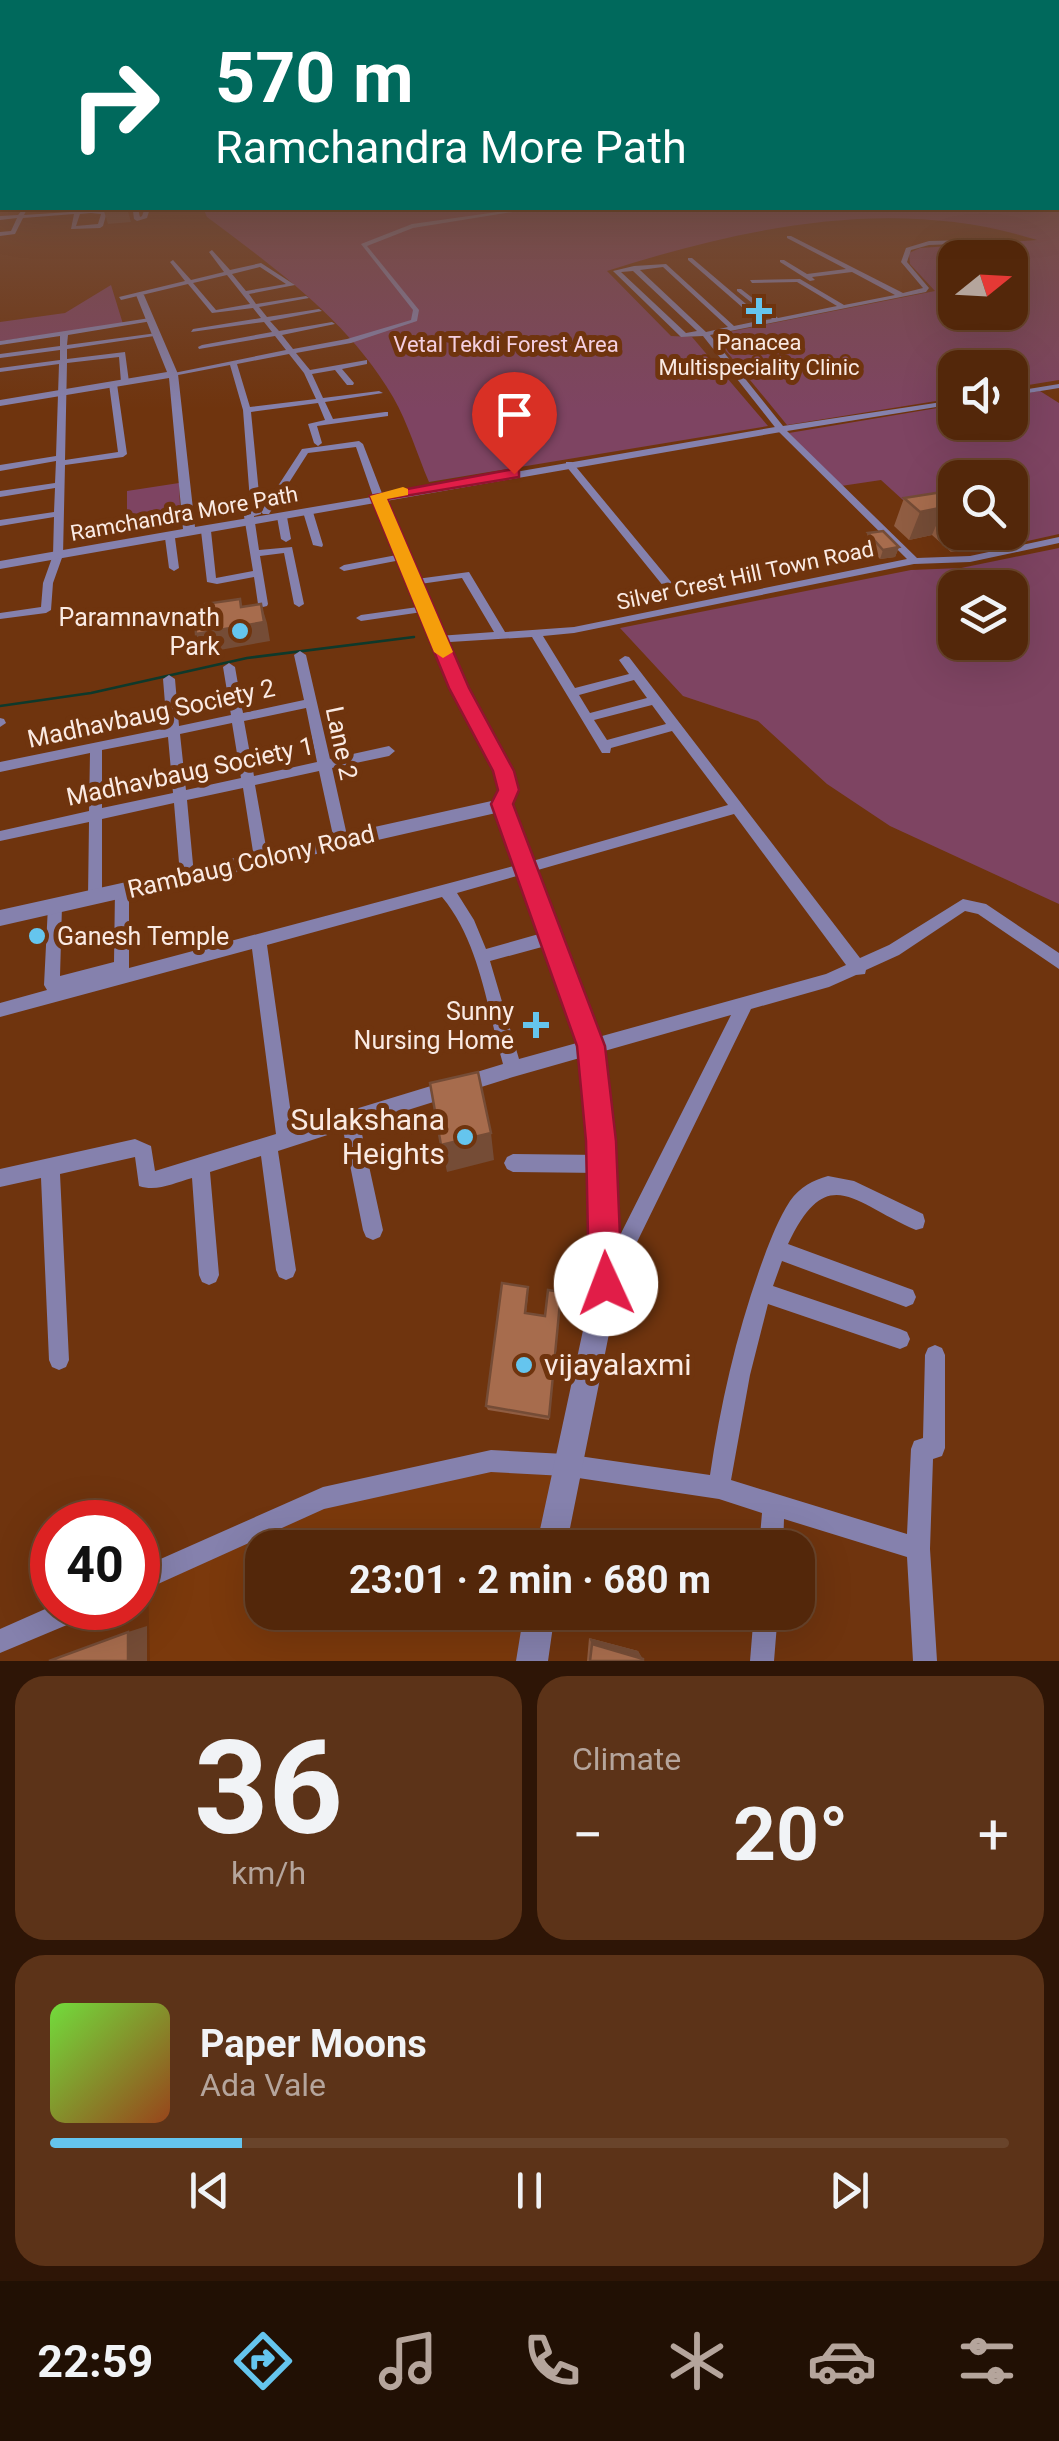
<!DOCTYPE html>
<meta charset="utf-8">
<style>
:root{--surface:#53270a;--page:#5c3318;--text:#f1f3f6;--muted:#b5a59c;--line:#69442b;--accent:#65c5ee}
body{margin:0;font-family:Roboto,sans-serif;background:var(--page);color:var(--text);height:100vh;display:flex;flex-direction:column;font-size:38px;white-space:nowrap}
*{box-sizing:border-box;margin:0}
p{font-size:32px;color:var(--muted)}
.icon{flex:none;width:55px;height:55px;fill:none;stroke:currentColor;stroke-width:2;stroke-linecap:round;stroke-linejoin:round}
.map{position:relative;height:1661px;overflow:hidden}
.panel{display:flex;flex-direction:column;gap:15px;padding:15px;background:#2e1506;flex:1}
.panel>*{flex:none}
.guide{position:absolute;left:0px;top:0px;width:1060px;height:210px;box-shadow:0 10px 40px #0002,0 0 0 2px var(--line);background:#00695c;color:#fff;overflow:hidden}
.needle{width:65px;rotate:72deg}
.fabs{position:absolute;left:938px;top:240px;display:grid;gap:20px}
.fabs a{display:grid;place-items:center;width:90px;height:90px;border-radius:20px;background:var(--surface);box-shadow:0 10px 40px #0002,0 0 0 2px var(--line);font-size:50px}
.speed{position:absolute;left:30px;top:1500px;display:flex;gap:20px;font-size:50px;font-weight:700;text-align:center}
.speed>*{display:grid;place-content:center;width:130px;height:130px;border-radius:50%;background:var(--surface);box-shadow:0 10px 40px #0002,0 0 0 2px var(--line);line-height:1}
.speed .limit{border:15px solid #d22;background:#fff;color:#111}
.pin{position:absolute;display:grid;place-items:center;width:85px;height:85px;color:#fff;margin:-102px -42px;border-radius:50% 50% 50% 0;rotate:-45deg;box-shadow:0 0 10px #0007}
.pin .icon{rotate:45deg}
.me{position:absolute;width:110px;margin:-55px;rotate:358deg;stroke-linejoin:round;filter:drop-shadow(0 0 8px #0008)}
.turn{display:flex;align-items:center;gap:35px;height:210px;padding:0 50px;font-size:45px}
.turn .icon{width:130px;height:130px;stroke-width:2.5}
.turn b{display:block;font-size:70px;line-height:85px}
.big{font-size:75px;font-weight:700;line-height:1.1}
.panel .card{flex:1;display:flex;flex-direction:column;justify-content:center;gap:15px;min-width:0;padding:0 35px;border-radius:30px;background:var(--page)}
.panel .dial{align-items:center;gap:0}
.dial b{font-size:130px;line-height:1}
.song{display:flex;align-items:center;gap:30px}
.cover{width:120px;height:120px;border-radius:15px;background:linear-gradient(135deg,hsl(100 70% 55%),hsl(20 70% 35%))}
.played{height:10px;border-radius:5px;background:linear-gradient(90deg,var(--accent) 20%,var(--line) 20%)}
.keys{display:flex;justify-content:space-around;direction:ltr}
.heat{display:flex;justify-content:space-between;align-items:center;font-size:55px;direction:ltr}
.panel .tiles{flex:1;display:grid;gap:15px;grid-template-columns:1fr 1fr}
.card:last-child{grid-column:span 2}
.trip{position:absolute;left:245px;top:1530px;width:570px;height:100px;border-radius:30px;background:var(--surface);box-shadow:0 10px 40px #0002,0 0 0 2px var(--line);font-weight:700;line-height:100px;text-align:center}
.dock{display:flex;height:160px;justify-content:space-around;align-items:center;background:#211004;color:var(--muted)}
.dock .icon{width:70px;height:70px}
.dock .active{color:var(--accent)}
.dock b{font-size:45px;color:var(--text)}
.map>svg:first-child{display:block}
.built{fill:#7b390c}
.green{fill:#7e4462;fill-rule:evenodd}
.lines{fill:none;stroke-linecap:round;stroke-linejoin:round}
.stream{stroke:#0e392b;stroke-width:2.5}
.minor{fill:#8581ad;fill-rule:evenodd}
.tertiary{fill:#8581ad;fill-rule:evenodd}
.wall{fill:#905d42}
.shaded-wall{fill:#754c36}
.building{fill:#a76c4d;stroke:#754c36;stroke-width:2.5}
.route{fill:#e11d48;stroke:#92132f;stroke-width:2.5}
.slow{fill:#f59e0b}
.poi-dot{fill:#65c5ee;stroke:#6f340e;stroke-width:4}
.labels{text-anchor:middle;stroke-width:10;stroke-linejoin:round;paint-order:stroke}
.far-poi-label{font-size:22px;fill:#faeae3;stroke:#6f340e}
.far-park-label{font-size:22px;fill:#f4cfe0;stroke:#6f340e}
.far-street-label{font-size:22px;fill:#faeae3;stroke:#6f340e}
.poi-label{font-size:25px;fill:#faeae3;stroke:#6f340e;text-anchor:end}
.street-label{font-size:25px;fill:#faeae3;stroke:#6f340e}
.near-poi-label{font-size:30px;fill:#faeae3;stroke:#6f340e;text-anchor:end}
</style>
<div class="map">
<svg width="1059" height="1661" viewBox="0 0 1059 1661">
<rect width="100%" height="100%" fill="#6f340e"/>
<path class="built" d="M490 1470 559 1471 545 1547 262 1548V1612L534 1613 526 1661H150L148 1584 321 1509Z"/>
<path class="green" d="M1059 176V380L1010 388V368H955V398L787 425 713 335 935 291 910 264 909 253 920 248 1037 240C895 195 745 227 607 271L671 336 692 337 768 426 429 482C417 454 408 423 393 397 349 321 275 268 207 217L203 208H1058ZM955 258H1010V312H955Z
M111 285 123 324 0 341V322L65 313Z
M1040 391 1059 403V534L1023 542 1010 531V478H955V492L903 500 881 480 841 486 789 433 955 405V422H1010V396Z
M179 483 180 507 127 515V491Z
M1059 548V904L890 826 827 784 758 721 683 696 620 628 911 570 961 568ZM955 588H1010V642H955Z"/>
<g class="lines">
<path class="stream" d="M0 706 91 693 247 658 414 637"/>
<path class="minor" d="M0 183 2 184V186L0 187Z
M0 206 11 208 0 210Z
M24 208 27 209 24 215 131 208 138 209 140 217 142 216 145 208H150L147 218 137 221 134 219 133 211 107 212 103 226 100 228 71 229 74 214 23 218 15 234 0 236V232L11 231 17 218 0 220V216L18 215ZM91 213 101 214 98 224 76 226 80 214Z
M526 208H537L413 228 367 246 419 310 417 321 351 343 296 353 310 370 367 360V364L342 369 354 383 353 385H347L335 370 312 374 323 398 379 391 383 393 325 402 333 419 385 412H388V416L317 426 322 443 318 446 314 443 308 424 325 420 318 403 251 412 261 514 254 516 259 550 292 547 304 604 299 607 294 604 284 553 260 556 268 604 267 606 263 607 258 604 254 577 217 584 207 582 201 531 206 528 211 531 216 578 253 571 244 516 251 514 243 410 230 365 173 376 169 374 286 350 275 336 199 349 198 347 202 345 272 332 264 322 191 332 193 329 261 318 253 308 212 313 188 284 121 300 119 297 185 281 170 262 173 260 191 280 224 272 209 252 212 250 230 270 261 263 295 285 249 294 256 304 306 296 309 298 259 307 267 317 319 309 322 311 270 321 279 331 332 322 335 324 282 335 293 349 347 339 411 320 413 310 361 244 412 224ZM260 267 286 284 246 291 232 274ZM227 275 250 304 216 310 193 283ZM289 354 304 373 316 399 250 407 237 364Z
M787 236H791L903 293 923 288 901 262 906 248 929 241 1010 239 1008 242 929 245 911 250 907 262 929 288 926 292 710 335 783 426 955 400V404L787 431 917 558 970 556 1059 537V543L970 562 914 564 574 633 543 636 575 688 629 674 619 660 625 656 629 657 860 958 889 945 963 899 986 904 1059 953V969L978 914 965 911 899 955 866 970 865 974 856 975 829 987 751 1009 618 1281 611 1284 604 1281 601 1274 604 1267 731 1015 513 1077 360 1125 383 1230 380 1237 373 1240 366 1237 363 1230 343 1130 278 1151 296 1270 293 1277 286 1280 279 1277 276 1270 261 1156 210 1172 219 1275 216 1282 209 1285 202 1282 199 1275 192 1178C174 1183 157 1192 139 1186L135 1157 60 1174 69 1360 66 1367 59 1370 52 1367 49 1360 41 1178 0 1187V1169L135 1139 151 1146 155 1171 276 1134 252 949 0 1017V1003L47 990 44 985 48 906 50 902 55 900 60 902 62 906 60 976 114 962 115 890 117 886 122 884 127 886 129 890V968L529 862 728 805 672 731 611 748 610 753H602L532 637 434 643 432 640 438 636 494 632 462 578 413 585 408 582 409 580 469 572 505 632 574 627 907 559 778 431 703 336 681 337 613 271 634 266 666 264 734 326 758 321 688 260V258H692L765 320 772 319 737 291V289H741L778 318 837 306 797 282 752 283 750 280 800 279 844 305 895 295 852 272 812 277 815 280 810 281 780 262V260H784L807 274 846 269 787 238ZM663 267 728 327 706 332 640 270ZM633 271 697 331 686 333 621 272ZM634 680 647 698 590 713 579 695ZM652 705 666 724 607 740 594 720ZM734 814 846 965 826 974 519 1059 490 961 553 944 558 942 561 937 558 932 553 930 486 949 474 920 457 893ZM442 897C480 942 487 1009 503 1064L293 1128 267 945Z
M150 318 152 321 68 335 67 345 157 333 161 335 67 349V359L125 352 129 382 125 384 121 382 119 357 67 363 65 460 118 452 109 384 113 382 117 384 127 454 123 457 65 465 63 555 53 583 51 610 46 613 0 619V613L41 607 43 583 53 555 54 517 0 526V520L54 512 55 488 0 497V491L55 483 56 461 0 471V465L56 456 59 364 0 372V368L60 360V350L0 358V354L60 346V336L0 345V341Z
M1059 384V388L1010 396V392Z
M359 441 363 444 383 496 381 498 373 496 356 447 308 453 269 514H263L261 512 302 449Z
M566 462H572L672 583V587H664L566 466Z
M308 509 313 512 323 545 322 547 313 545 303 512Z
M282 514 287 517 291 539 286 542 281 539 277 517Z
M170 535 175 538 179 568 174 571 169 568 165 538Z
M402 554 406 555V559L344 571 339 568 344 565Z
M425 606 430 609 429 611 361 621 356 618 361 615Z
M300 651 306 655 330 759 389 746 395 751 389 756 332 768 348 840 346 844H336L334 840 319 771 255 785 268 858 266 862H256L254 858 243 788 187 800 194 875 192 879H182L180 875 174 803 102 819V897L100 901 95 903 90 901 88 897 89 822 0 841V831L89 811 90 753 0 772V762L167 728 163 679 169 675 175 679 179 726 231 715 223 667 229 663 235 667 243 713 304 700 294 655ZM306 708 317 762 254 776 244 721ZM232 723 241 778 186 790 180 734ZM168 737 173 793 102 808V750Z
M0 718 4 719 6 723 0 727Z
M513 1154 602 1155 608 1158 611 1164 608 1170 602 1173 513 1172 507 1169 504 1163 507 1157Z
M828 1176 854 1181 923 1214 925 1221 923 1228 916 1230C854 1204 828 1160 788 1244L913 1290 916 1297 913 1304 906 1307 782 1261 773 1286 900 1329 907 1332 910 1339 907 1346 900 1349 768 1304 750 1375 731 1480 907 1534 911 1449 914 1441 923 1438 925 1355 928 1348 935 1345 942 1348 945 1355V1448L942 1456 933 1459 930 1549 937 1661H913L907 1557 784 1519 783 1548H759L762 1513 719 1499 565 1476 491 1472 324 1509 138 1593V1569L323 1487 491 1450 565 1454 710 1475C721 1401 738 1327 764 1257 771 1238 779 1218 790 1201 800 1187 813 1180 828 1176Z
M52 1606 89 1608 86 1617 0 1653V1629Z
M754 1612H778L774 1661H750Z"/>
<path class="tertiary" d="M140 292 144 295 178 374 195 527 372 497 378 492 383 495 781 426 786 429 781 432 386 501 467 688 512 771 516 790 511 805 602 1046 612 1141 619 1284 566 1548H536L593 1284 590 1141 580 1046 496 813 0 926V910L496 800C507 773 479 739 466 716 430 648 404 574 375 503L0 569V561L183 529 169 378 0 406V400L167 372 136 295Z
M524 1612H555L548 1661H516Z"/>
</g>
<path class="wall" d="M955 490V532H1009L1007 538 985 542 982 546 951 552 932 535 909 540 894 526 904 498Z
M868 533 899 547 895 557 880 559 865 542Z
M561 1292 549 1420 488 1410 486 1406 528 1295 526 1313 545 1316Z
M589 1638 638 1651 643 1661H587Z"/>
<path class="shaded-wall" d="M103 208H127L131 222 108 224Z
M944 507 932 535 909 540 920 512Z
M1020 510 1010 531V512Z
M959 532H1009L1007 538 985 542 982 546 951 552Z
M899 547 895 557 880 559 883 550Z
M240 599 246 618 261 604 267 623 270 641 203 653 196 634 241 607Z
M491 1133 494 1160 447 1172 441 1145Z
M147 1626V1661H128V1632Z
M589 1638 638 1651 643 1659 592 1644Z"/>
<path class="building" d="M955 490V517L944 507 920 512 904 498Z
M1010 502 1020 510 1010 512Z
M883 531 899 547 883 550 868 533Z
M240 599 241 607 261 604 264 622 196 634 195 619 206 617 205 604Z
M478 1072 491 1133 441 1145 430 1083Z
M502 1283 528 1287 525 1313 545 1316 548 1290 561 1292 549 1417 486 1406Z
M128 1632V1661H49Z
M592 1644 643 1659V1661H590Z"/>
<linearGradient id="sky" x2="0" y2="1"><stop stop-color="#3d1d08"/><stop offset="0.43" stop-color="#745041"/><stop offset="1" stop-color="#745041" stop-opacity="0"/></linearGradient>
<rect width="1059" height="409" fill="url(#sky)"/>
<path class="route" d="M514 469 519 470V477L387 499 469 688 514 771 519 790 513 804 605 1046 616 1141 622 1284 617 1295 606 1300 594 1295 589 1284 586 1141 577 1046 491 804 498 790 493 771 449 688 370 496Z"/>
<path class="slow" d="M403 487 408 489V495L387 499 453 652 443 658 434 652 370 496Z"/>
<g class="poi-dot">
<path d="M754 296h10v10h10v10h-10v10h-10v-10h-10v-10h10z"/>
<circle cx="240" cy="631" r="10"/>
<circle cx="37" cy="936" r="10"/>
<path d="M531 1010h10v10h10v10h-10v10h-10v-10h-10v-10h10z"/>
<circle cx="465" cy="1137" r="10"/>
<circle cx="524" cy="1365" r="10"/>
</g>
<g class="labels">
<g class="far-poi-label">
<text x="759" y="350">Panacea<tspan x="759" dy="25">Multispeciality Clinic</tspan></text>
</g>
<g class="far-park-label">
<text x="506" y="352">Vetal Tekdi Forest Area</text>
</g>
<g class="far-street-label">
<text transform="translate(184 513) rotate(-10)" y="8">Ramchandra More Path</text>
<text transform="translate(745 575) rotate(-12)" y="8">Silver Crest Hill Town Road</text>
</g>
<g class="poi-label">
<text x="220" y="626">Paramnavnath<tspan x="220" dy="29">Park</tspan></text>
<text x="57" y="945" text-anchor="start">Ganesh Temple</text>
<text x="514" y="1020">Sunny<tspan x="514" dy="29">Nursing Home</tspan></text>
</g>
<g class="street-label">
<text transform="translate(151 713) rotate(-12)" y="9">Madhavbaug Society 2</text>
<text transform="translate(342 743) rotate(78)" y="9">Lane 2</text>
<text transform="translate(190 771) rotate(-12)" y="9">Madhavbaug Society 1</text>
<text transform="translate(251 861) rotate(-13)" y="9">Rambaug Colony Road</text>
</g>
<g class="near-poi-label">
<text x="445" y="1130">Sulakshana<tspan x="445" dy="34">Heights</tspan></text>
<text x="544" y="1375" text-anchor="start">vijayalaxmi</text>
</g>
</g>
</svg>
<div class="fabs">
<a><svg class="needle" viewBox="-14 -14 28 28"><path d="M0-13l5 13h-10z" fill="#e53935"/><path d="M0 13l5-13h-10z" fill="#b5a59c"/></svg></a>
<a><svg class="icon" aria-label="sound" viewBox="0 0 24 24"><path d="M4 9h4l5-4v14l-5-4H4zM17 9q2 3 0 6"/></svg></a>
<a><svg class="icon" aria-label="search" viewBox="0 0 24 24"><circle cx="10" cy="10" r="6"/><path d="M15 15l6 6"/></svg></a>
<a><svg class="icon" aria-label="layers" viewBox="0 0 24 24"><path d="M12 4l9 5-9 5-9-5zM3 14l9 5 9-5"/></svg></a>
</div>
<div class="speed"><div class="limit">40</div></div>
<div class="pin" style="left:514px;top:474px;background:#d93025"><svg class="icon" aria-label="arrive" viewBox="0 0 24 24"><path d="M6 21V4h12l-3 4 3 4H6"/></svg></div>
<svg class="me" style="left:606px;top:1284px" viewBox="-20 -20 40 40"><circle r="19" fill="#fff"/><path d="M0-13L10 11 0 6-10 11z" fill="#e11d48"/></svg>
<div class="trip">23:01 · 2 min · 680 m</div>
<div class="guide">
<div class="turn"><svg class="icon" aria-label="right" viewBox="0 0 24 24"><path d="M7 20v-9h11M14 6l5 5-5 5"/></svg><div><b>570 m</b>Ramchandra More Path</div></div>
</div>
</div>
<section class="panel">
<div class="tiles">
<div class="card dial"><b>36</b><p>km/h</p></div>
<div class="card"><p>Climate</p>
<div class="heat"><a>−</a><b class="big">20°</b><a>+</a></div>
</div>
<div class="card">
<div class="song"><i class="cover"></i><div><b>Paper Moons</b><p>Ada Vale</p></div></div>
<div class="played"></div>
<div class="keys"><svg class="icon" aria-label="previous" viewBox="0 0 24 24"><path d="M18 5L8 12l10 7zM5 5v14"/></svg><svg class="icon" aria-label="pause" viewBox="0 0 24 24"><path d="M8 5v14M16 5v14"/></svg><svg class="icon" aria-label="next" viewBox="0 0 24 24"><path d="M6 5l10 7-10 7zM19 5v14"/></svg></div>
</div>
</div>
</section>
<nav class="dock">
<b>22:59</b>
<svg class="icon active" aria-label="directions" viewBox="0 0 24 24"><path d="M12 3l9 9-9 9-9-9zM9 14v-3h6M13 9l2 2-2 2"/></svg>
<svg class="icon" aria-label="music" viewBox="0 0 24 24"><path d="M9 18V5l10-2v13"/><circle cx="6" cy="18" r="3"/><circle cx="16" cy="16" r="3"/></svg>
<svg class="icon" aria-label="phone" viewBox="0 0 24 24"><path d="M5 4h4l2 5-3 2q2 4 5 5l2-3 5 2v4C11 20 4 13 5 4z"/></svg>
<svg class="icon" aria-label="climate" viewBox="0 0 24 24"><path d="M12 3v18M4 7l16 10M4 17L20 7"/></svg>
<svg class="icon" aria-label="car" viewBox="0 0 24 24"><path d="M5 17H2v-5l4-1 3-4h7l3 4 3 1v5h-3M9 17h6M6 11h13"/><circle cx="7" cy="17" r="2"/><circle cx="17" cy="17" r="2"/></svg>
<svg class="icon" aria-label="filters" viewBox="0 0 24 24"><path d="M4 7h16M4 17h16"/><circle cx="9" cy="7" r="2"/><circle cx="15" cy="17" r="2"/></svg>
</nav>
